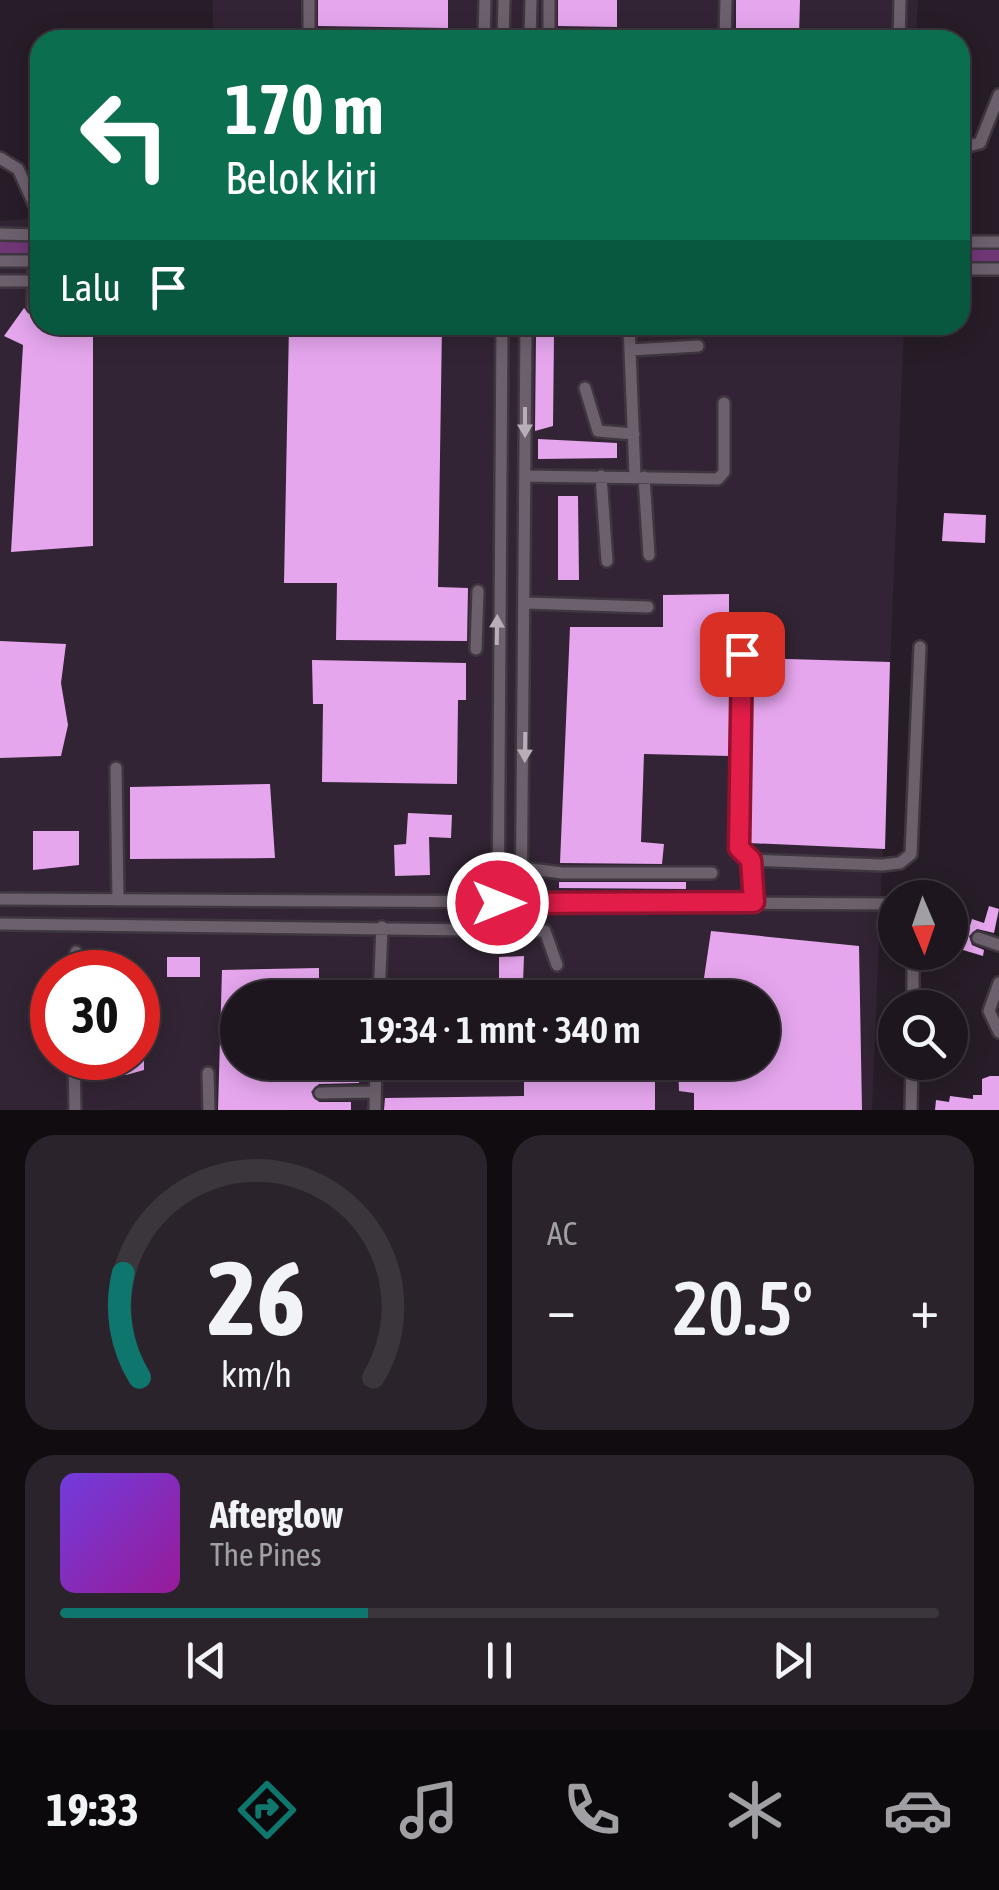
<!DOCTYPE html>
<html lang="id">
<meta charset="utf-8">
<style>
:root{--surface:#1d161e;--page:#2a232b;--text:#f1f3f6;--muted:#a09fa4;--line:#3b353c;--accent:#0f766e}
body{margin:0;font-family:"Asap Condensed",sans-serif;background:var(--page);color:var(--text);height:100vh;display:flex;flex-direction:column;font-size:38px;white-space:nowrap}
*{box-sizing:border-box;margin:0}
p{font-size:32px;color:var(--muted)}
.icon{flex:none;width:55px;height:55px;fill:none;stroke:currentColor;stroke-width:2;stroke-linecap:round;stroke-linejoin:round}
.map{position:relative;height:1110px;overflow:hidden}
.sheet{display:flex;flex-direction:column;gap:25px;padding:25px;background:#100c10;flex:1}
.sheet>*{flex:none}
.top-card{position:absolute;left:30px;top:30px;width:940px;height:305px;border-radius:30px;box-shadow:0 5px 25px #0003,0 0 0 2px var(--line);background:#0b6e4f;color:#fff;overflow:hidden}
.needle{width:65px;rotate:178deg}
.buttons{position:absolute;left:878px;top:880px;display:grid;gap:20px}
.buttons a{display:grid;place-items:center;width:90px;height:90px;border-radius:50%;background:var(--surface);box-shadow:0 5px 25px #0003,0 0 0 2px var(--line);font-size:50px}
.speed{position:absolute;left:30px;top:950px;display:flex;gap:20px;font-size:50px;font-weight:700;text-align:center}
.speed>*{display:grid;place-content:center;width:130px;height:130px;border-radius:50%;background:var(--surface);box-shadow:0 5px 25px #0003,0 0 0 2px var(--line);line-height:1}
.speed .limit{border:15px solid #d22;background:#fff;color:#111}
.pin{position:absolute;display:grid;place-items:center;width:85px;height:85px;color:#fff;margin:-42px;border-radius:20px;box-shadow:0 5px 15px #0006}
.me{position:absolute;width:110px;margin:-55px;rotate:90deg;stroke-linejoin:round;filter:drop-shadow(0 0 8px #0008)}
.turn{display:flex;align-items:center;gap:35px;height:210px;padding:0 30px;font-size:45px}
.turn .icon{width:130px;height:130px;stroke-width:2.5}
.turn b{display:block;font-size:70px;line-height:85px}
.then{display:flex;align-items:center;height:95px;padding:0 30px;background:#0003;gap:20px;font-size:38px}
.big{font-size:75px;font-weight:600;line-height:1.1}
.sheet .tile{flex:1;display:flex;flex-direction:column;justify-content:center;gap:15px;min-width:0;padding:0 35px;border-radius:30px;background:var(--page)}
.sheet .dial{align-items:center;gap:0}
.dial svg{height:260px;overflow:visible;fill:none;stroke:var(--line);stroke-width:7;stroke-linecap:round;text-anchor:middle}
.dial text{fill:var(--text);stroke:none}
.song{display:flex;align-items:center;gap:30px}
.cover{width:120px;height:120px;border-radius:15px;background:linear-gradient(135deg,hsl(260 70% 55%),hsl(300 70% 35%))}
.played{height:10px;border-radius:5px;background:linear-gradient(90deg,var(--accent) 35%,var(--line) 35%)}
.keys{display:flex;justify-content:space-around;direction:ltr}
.heat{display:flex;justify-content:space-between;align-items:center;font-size:55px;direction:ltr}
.sheet .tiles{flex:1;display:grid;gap:25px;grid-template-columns:1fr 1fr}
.tile:last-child{grid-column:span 2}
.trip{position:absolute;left:220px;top:980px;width:560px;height:100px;border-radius:50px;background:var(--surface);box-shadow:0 5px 25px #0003,0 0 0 2px var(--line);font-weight:600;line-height:100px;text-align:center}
.tabs{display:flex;height:160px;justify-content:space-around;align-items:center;background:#0c090c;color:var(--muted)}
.tabs .icon{width:70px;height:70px}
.tabs .current{color:var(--accent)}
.tabs b{font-size:45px;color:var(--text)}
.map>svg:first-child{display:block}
.built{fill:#322434;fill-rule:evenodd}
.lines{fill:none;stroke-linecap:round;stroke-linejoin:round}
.river{stroke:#703777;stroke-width:18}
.building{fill:#e6a6ee}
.minor-casing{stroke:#3f3740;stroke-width:16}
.minor{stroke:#6c606d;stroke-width:11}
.oneway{fill:#b7aeb8}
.route-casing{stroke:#92132f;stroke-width:25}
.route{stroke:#e11d48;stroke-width:18}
</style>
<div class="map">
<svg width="999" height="1110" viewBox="0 0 999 1110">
<rect width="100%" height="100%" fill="#271d28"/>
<path class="built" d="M213 0H918L916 40H213Z
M40 218V325H904L872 1110H0V221ZM52 972H138V1058H52ZM238 998H762V1062H238Z"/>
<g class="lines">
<path class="river" d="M0 246H40
M960 255H999"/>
</g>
<path class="building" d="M318 0H448V28L318 26Z
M558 0H617V27L558 26Z
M736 0H800L799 36 736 35Z
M24 308 32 316 40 313V325H93V546L11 552 23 345 4 336Z
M289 325H442L438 587 468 588 467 641 336 640 337 583H284Z
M536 334 554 335 553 426 535 431Z
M538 439 617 443V458L538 459Z
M558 496H578L579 580H558Z
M944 513 986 515 985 543 942 541Z
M729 594V756L644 754 641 842 664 844 662 864 560 863 570 627H663V595Z
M0 641 66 644 61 683 68 725 61 756 0 758Z
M751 658 890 662 885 849 748 843Z
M312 660 466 663V700H458L457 784 322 782 323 704H313Z
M270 784 275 858 130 859V787Z
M408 813 452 815 451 838 429 837 430 875 395 876 394 845 406 844Z
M33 831H79V865L33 870Z
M559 882H686V889L559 888Z
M989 906 999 909 994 933 977 929 969 936 972 945 984 950 983 956 963 950 972 919 984 923Z
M711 931 859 946 862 1110H694V1093L679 1091 678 1062H762V998H701Z
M524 956 523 983 588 990 654 986V998H506V983H499V957Z
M167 957H200V977H167Z
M319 968V998H238V1062H361L359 1083 319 1084 311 1092 319 1102H351V1110H218L222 970Z
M147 975 145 1055H138V976Z
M84 1058H144V1070L126 1075 84 1073Z
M524 1062H655V1110H384L385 1098 524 1096Z
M990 1076H999V1110H935L936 1100 949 1102 950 1096 973 1099V1095H982V1079Z"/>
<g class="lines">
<g class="minor-casing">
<path id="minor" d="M549 0V40
M309 40V0
M484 40 485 0
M503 40 504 0
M530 40 531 0
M725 40 726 0
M899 40 900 0
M960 148 980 143 999 95
M0 158 18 169 40 217
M0 234 40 235
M960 242H999
M0 261H40
M960 269H999
M0 281H34
M33 307 34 261
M629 325 635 476
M631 350 698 346
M585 388 598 431 634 434
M525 476 718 479 724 472V403
M601 476 607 561
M644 477 649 555
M526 603 648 607
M476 649 478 591
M742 654 739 847 751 860
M116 768 118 900
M523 868 562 873H712
M0 899 895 904
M754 902 751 860 882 865 900 863 911 854 920 647
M0 924 545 931 557 965
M498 931 502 325
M521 931 526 325
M978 938 999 945
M75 972 76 952
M379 998 382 927
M913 1008V952
M999 1032 989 1011 999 983
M74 1058 75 1110
M208 1073 209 1110
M320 1093 375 1092
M375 1110 376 1062
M911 1110 912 1062"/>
</g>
<use href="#minor" class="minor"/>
</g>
<defs><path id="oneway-solid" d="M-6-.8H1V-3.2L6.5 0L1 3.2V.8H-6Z" transform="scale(2.5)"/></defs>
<g class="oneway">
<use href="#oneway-solid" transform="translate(525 422) rotate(90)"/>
<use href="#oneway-solid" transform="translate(497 630) rotate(-89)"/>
<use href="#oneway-solid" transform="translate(525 747) rotate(91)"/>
</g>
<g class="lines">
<g class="route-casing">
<path id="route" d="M498 903 754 902 751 860 739 848 742 654"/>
</g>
<use href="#route" class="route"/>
</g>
</svg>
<div class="buttons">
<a><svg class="needle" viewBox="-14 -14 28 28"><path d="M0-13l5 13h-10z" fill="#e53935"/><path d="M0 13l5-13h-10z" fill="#a09fa4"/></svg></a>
<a><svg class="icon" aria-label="search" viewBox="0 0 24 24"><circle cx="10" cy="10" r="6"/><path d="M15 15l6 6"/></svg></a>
</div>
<div class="speed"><div class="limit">30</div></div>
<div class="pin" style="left:742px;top:654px;background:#d93025"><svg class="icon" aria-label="arrive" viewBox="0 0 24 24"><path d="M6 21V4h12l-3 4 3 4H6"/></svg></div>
<svg class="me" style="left:498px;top:903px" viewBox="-20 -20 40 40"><circle r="17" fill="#e11d48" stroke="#fff" stroke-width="3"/><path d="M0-11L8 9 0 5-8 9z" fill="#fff"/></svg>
<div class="trip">19:34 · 1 mnt · 340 m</div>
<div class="top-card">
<div class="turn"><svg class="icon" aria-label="left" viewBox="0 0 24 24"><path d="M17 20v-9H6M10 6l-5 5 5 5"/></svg><div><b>170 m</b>Belok kiri</div></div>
<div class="then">Lalu<svg class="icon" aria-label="arrive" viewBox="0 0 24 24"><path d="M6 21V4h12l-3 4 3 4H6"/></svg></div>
</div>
</div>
<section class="sheet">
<div class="tiles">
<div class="tile dial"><svg viewBox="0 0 100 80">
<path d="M14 69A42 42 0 1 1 86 69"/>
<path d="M14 69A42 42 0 0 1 9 37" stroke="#0f766e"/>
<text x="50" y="56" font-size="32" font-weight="700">26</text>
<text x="50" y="72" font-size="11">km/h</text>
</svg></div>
<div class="tile"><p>AC</p>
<div class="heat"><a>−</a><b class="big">20.5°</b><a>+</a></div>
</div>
<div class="tile">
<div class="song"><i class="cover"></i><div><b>Afterglow</b><p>The Pines</p></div></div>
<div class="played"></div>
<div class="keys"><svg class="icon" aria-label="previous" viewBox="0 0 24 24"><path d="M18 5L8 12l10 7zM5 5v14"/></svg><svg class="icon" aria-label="pause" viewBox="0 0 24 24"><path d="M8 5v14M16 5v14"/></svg><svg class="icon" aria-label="next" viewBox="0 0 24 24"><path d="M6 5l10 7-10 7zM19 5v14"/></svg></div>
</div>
</div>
</section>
<nav class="tabs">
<b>19:33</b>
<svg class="icon current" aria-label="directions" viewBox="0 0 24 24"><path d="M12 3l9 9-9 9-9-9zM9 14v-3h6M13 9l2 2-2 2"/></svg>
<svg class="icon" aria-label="music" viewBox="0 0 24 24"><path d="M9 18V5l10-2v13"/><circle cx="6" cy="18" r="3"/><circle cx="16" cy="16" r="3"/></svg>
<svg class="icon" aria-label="phone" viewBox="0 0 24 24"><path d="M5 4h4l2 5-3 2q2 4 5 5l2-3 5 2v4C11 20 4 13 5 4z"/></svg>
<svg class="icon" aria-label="climate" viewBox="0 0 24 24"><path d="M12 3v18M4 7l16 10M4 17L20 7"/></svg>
<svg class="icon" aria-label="car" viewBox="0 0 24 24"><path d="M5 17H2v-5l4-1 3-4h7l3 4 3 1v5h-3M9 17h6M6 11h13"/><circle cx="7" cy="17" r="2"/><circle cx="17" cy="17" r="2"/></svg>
</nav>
